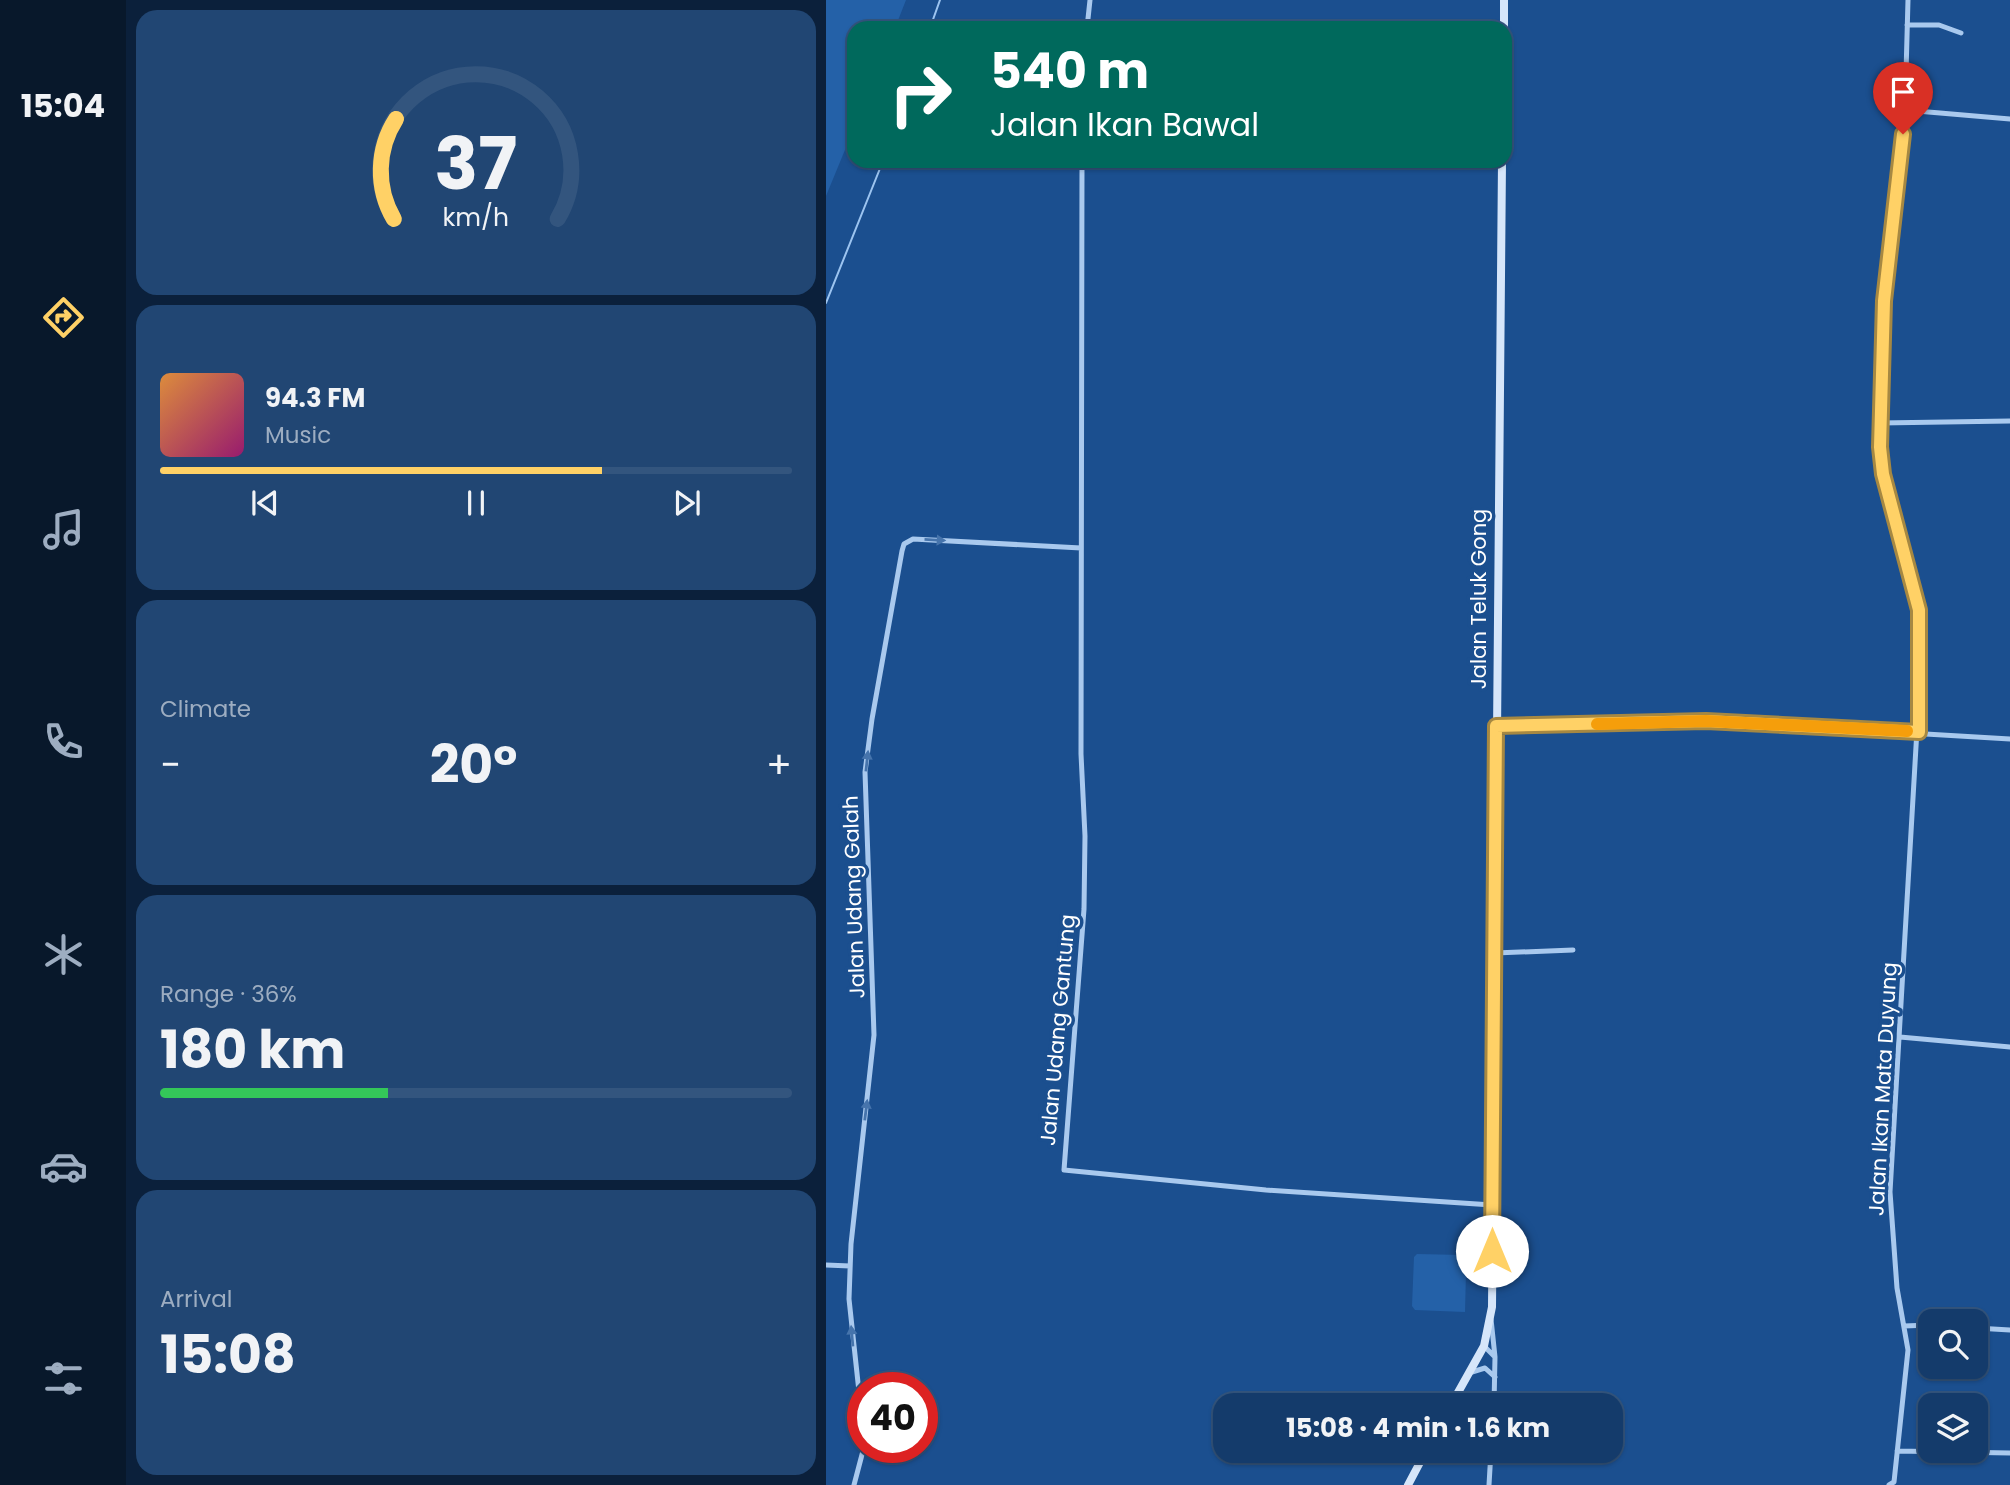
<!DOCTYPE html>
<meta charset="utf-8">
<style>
:root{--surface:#143b6b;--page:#214673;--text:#f1f3f6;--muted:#9dadc1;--line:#33557e;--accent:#ffd166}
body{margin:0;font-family:Poppins,sans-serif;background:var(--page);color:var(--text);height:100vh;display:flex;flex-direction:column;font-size:26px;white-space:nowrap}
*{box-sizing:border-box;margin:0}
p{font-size:23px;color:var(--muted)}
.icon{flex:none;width:38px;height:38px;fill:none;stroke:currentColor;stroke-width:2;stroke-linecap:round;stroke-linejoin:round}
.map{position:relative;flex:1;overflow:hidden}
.sheet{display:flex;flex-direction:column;gap:10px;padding:10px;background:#0b203b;width:700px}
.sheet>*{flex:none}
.top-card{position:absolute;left:21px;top:21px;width:665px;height:147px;border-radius:21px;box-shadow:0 2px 5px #0004,0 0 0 2px var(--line);background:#00695c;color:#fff;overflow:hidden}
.tools{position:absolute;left:1092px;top:1309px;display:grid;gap:14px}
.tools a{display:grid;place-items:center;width:70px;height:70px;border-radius:14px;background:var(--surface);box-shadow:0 2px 5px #0004,0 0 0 2px var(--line);font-size:35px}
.speed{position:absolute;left:21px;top:1372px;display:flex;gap:14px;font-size:35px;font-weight:700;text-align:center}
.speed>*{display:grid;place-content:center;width:91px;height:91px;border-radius:50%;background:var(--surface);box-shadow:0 2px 5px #0004,0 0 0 2px var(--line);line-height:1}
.speed .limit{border:10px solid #d22;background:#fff;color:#111}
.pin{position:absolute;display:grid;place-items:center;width:60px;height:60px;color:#fff;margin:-72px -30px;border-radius:50% 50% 50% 0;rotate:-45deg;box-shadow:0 0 7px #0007}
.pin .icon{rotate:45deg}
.me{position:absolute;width:77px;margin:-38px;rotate:0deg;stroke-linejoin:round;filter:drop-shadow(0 0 5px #0008)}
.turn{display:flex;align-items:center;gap:24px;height:147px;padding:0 28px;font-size:32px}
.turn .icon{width:91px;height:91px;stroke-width:2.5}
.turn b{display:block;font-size:49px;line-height:60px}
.big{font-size:52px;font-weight:700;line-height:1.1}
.sheet .card{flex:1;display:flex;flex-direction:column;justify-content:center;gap:10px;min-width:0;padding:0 24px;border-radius:21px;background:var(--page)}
.sheet .dial{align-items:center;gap:0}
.dial svg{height:182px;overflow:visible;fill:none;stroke:var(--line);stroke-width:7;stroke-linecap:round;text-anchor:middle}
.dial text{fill:var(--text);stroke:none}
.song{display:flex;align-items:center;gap:21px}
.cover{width:84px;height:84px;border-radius:10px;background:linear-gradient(135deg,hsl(30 70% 55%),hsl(320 70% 35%))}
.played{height:7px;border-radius:4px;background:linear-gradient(90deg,var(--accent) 70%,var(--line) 70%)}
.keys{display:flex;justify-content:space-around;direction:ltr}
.heat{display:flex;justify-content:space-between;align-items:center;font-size:38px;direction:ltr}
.charge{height:10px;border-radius:5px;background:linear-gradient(90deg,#34c759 36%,var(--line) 0)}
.trip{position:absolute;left:387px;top:1393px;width:410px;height:70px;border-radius:21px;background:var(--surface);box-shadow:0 2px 5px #0004,0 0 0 2px var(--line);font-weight:700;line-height:70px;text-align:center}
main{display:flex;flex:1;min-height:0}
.tab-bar{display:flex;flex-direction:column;width:126px;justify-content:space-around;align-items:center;background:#08182b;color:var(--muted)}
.tab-bar .icon{width:49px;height:49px}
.tab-bar .selected{color:var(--accent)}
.tab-bar b{font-size:32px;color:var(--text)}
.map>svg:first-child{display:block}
.green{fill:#2461a8}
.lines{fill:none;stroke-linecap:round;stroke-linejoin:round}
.stream{stroke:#9cc4f0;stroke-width:2}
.street{stroke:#a9c9ee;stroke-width:5}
.secondary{stroke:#d6e6fa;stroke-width:8}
.oneway{fill:#4674ac}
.route-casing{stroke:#a68842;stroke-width:18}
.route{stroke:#ffd166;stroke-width:12}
.slow{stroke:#f59e0b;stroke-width:12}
.labels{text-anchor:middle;stroke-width:7;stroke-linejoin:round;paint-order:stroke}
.street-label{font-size:21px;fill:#fff;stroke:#1b4f8f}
</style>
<main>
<nav class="tab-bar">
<b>15:04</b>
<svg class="icon selected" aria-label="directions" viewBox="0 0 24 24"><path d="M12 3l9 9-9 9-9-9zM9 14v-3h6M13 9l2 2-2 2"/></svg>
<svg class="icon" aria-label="music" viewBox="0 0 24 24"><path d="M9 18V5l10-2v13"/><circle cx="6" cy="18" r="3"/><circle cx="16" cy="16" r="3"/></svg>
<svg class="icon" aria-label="phone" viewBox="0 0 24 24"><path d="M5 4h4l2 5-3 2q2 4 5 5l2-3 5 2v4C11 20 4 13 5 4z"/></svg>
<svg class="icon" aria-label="climate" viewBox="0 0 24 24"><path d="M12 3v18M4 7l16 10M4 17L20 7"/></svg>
<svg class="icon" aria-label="car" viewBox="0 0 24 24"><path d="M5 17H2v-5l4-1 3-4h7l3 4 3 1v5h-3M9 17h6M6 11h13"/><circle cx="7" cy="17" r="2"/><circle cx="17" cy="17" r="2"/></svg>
<svg class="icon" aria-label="filters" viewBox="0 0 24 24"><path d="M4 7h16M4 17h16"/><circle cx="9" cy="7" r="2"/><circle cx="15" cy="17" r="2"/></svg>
</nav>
<section class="sheet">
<div class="card dial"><svg viewBox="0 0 100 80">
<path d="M14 69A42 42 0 1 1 86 69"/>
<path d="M14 69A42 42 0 0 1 15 25" stroke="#ffd166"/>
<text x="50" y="56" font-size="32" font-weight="700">37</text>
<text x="50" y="72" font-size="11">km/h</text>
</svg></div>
<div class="card">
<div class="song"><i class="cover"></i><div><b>94.3 FM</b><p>Music</p></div></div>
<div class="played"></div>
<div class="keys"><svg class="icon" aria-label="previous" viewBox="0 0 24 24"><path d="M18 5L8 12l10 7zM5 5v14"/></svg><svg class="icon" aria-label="pause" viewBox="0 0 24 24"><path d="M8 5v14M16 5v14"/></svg><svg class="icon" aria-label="next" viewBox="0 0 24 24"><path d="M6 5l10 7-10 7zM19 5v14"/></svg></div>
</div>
<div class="card"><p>Climate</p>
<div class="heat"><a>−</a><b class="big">20°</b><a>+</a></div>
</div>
<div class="card"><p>Range · 36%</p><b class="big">180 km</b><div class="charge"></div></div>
<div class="card"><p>Arrival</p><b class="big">15:08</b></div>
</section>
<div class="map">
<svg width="1184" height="1485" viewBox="0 0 1184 1485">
<rect width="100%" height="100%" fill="#1b4f8f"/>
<path class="green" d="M0 0H80L69 28H28V128L0 196Z
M591 1254 636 1255V1271L640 1272 639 1312 589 1310 586 1306 588 1257Z"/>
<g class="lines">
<path class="stream" d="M104 28 114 0
M0 303 57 161"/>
<path class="street" d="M1081 25H1113L1135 33
M261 28 264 0
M1079 110 1184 119
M256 161 255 754 259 836 258 909 238 1170 440 1190 666 1205
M1054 423 1184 421
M670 726 880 721 1184 739
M669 953 747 950
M1074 1037 1184 1047
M0 1265 24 1266
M665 1319 669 1357
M1078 1326 1104 1325
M1150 1328 1184 1330
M658 1346 669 1357 668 1405
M646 1372 659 1368 669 1377
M37 1429 23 1299 25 1244 48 1035 39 772 46 719 76 551 78 544 87 539 255 548
M1071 1451 1184 1453
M28 1485 38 1447
M663 1485 665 1451
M1063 1485 1068 1482 1082 1350 1071 1288 1064 1192 1095 661 1093 609 1057 474 1054 447 1058 301 1079 110 1082 0"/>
<path class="secondary" d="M678 28V0
M625 1405 658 1346 666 1307 676 161
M582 1485 600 1451"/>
</g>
<defs><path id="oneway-solid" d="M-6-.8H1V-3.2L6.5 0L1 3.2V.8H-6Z" transform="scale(1.75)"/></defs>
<g class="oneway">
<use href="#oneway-solid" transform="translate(109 540) rotate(3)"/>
<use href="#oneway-solid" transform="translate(41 761) rotate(-84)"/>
<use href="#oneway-solid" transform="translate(40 1110) rotate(-83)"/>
<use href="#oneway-solid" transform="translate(26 1336) rotate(-95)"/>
</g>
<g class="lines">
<g class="route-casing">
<path id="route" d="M666 1251 670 726 880 721 1093 732V610L1057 474 1054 447 1058 301 1077 134"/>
</g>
<use href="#route" class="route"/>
<path class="slow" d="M771 724 880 721 1081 731"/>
</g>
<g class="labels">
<g class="street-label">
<text transform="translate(653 599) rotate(-90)" y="7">Jalan Teluk Gong</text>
<text transform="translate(28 897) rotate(-92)" y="7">Jalan Udang Galah</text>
<text transform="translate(232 1030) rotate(-85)" y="7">Jalan Udang Gantung</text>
<text transform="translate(1057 1089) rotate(-87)" y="7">Jalan Ikan Mata Duyung</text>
</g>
</g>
</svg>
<div class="tools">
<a><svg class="icon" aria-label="search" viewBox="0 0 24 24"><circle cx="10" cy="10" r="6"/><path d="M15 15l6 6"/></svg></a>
<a><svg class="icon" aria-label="layers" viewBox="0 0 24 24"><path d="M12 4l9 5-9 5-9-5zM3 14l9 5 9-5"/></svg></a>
</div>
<div class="speed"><div class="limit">40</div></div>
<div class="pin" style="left:1077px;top:134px;background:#d93025"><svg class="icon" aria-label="arrive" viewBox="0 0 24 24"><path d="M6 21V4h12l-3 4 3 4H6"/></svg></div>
<svg class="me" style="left:666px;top:1251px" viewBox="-20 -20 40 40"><circle r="19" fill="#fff"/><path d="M0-13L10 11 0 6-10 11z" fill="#ffd166"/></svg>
<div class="trip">15:08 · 4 min · 1.6 km</div>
<div class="top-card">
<div class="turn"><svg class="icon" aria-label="right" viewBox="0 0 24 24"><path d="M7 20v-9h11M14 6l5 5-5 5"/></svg><div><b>540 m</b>Jalan Ikan Bawal</div></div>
</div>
</div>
</main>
